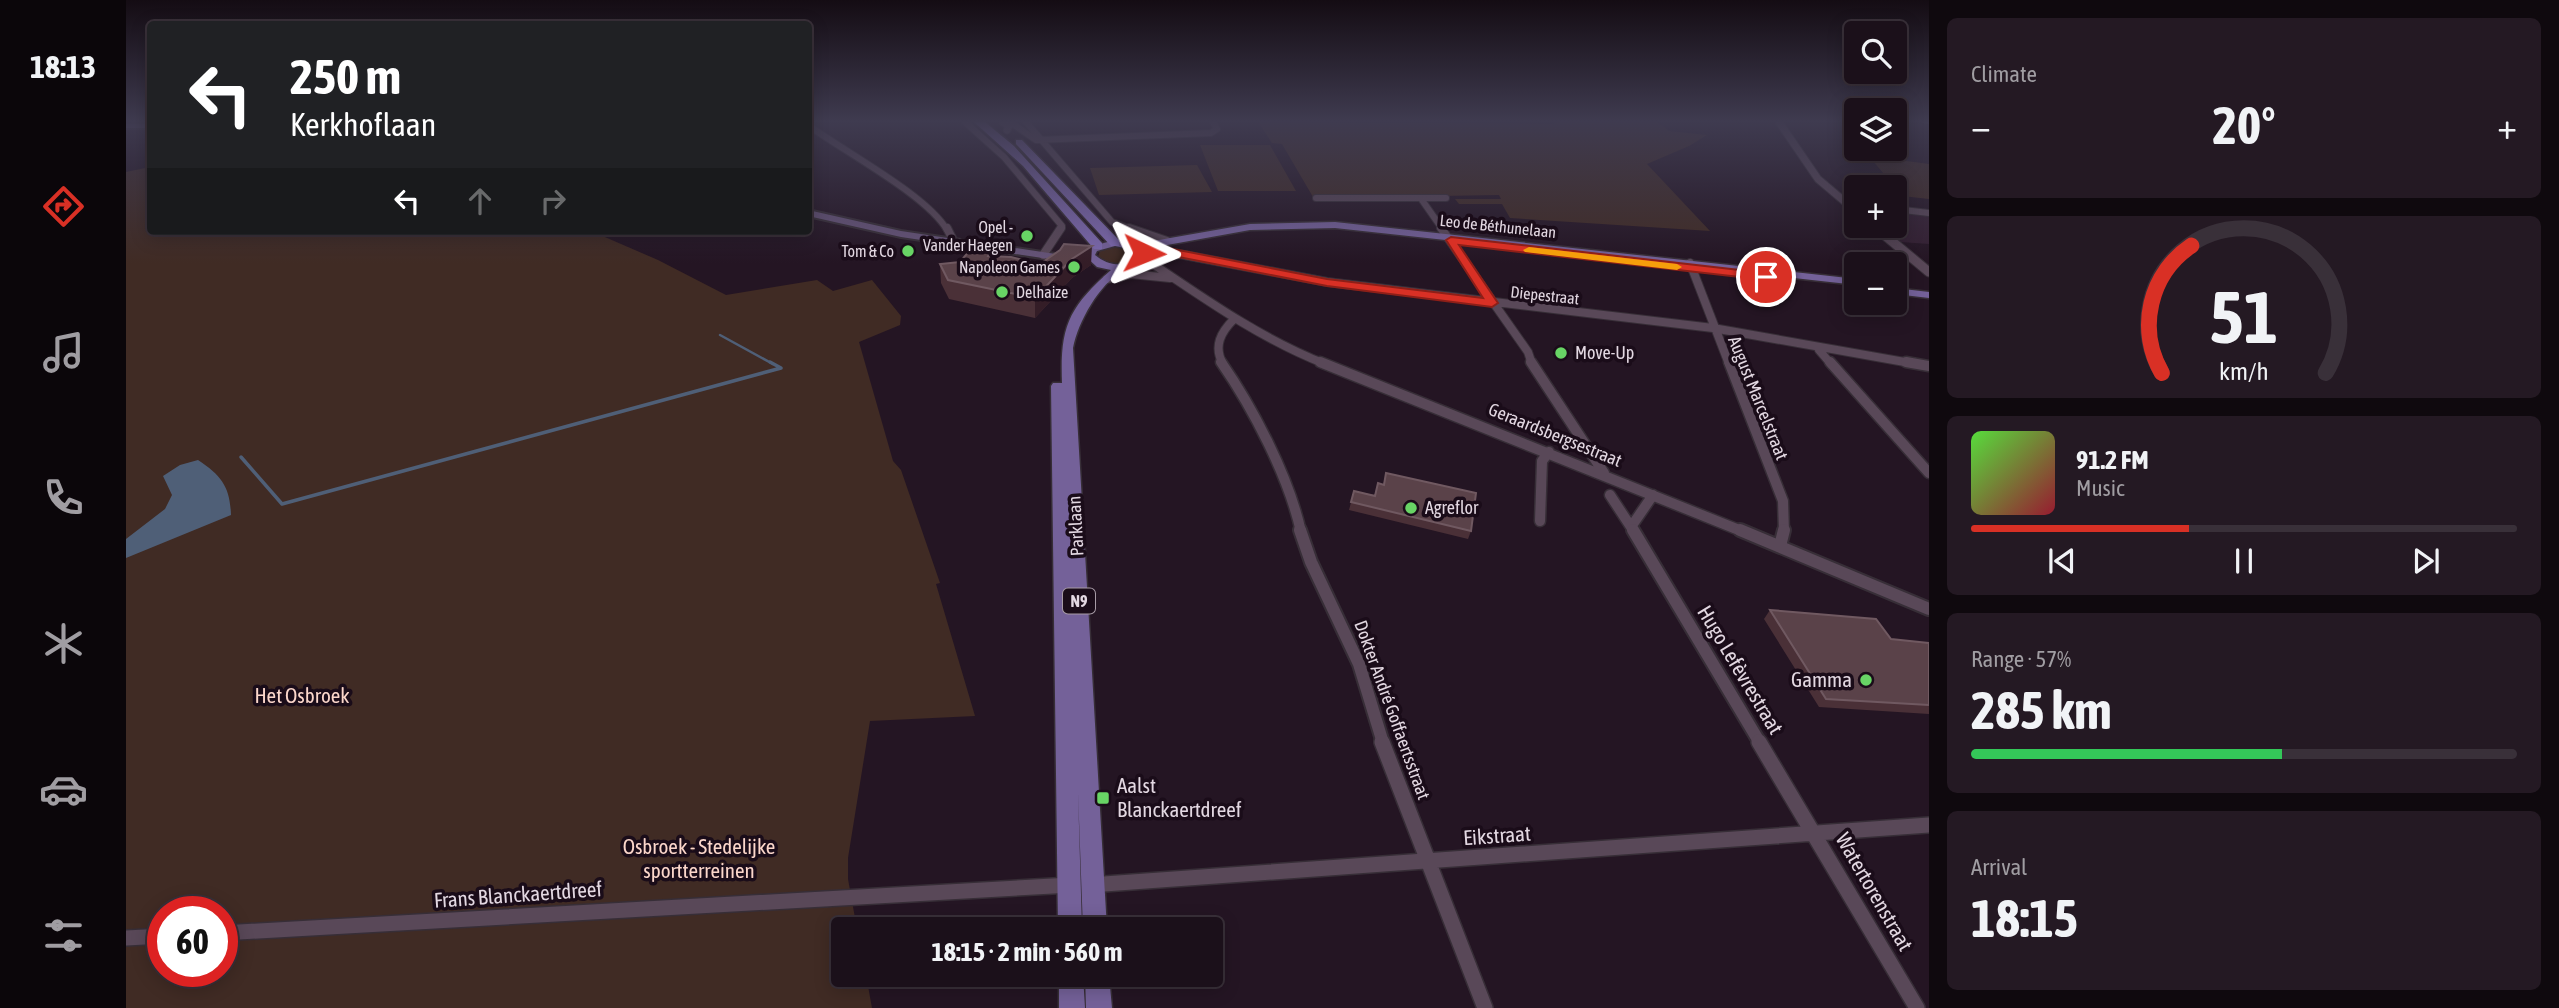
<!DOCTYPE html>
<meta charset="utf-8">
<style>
:root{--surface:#1b101a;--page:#241923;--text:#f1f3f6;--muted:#a09da2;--line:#393039;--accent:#d93025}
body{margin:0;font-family:"Asap Condensed",sans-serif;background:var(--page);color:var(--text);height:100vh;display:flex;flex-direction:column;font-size:26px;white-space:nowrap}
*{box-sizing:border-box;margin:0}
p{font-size:23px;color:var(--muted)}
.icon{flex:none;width:38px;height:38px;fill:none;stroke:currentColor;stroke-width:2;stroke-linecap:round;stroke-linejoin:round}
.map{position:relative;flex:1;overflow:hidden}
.drawer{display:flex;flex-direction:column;gap:18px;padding:18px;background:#0f090e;width:630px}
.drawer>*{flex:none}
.top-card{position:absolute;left:21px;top:21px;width:665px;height:214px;border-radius:7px;box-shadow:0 4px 18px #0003,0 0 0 2px var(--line);background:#202124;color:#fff;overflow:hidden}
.tools{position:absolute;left:1718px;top:21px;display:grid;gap:14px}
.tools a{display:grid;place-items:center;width:63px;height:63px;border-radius:7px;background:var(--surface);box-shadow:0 4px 18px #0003,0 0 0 2px var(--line);font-size:35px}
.speed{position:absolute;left:21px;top:896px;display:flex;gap:14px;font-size:35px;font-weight:700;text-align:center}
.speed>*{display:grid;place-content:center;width:91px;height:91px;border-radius:50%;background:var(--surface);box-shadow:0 4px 18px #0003,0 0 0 2px var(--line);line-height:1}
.speed .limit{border:10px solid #d22;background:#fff;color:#111}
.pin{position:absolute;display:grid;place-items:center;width:60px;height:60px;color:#fff;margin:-30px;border:4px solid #fff;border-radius:50%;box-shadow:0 2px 7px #0007}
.me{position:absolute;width:77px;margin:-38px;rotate:92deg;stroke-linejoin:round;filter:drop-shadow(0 0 5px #0008)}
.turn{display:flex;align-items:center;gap:24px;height:147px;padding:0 28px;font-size:32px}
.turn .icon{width:91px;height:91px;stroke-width:2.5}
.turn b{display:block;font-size:49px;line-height:60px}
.lanes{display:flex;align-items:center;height:66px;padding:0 28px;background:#0003;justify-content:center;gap:35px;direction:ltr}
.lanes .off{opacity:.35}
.big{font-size:52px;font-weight:700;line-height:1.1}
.drawer .card{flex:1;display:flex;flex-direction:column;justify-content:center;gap:10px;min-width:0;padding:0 24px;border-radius:10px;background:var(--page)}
.drawer .dial{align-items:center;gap:0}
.dial svg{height:182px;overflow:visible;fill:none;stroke:var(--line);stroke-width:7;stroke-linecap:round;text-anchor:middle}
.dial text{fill:var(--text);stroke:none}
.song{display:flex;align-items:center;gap:21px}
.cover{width:84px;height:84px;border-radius:10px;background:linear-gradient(135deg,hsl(110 70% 55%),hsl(350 70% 35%))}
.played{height:7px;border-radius:4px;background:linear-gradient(90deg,var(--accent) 40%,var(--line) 40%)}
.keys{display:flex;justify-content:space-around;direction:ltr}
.heat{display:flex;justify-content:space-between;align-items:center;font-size:38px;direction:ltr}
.charge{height:10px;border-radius:5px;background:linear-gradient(90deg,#34c759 57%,var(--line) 0)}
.trip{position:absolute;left:705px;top:917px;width:392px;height:70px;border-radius:7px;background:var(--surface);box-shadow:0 4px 18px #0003,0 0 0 2px var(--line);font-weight:700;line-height:70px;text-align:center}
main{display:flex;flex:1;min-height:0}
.tabs{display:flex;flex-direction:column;width:126px;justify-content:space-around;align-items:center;background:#0b060a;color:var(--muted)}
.tabs .icon{width:49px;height:49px}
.tabs .selected{color:var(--accent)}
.tabs b{font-size:32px;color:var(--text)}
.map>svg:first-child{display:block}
.built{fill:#331f31}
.green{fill:#402b24;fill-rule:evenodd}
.water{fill:#4f5f77}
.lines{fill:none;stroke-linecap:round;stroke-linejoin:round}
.stream-far2{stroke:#4f5f77;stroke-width:2}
.stream-far1{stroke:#4f5f77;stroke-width:2.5}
.stream{stroke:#4f5f77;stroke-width:3.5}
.minor-far4-casing{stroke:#372e37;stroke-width:8}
.minor-far3-casing{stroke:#372e37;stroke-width:10}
.minor-far2-casing{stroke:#372e37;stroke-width:13}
.minor-far1-casing{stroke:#372e37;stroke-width:16}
.minor-casing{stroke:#372e37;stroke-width:18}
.tertiary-far1-casing{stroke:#372e37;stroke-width:9}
.tertiary-casing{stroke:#372e37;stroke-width:11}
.secondary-casing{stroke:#372e37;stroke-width:4}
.primary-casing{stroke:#372e37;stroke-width:3}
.trunk-casing{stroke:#372e37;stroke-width:3}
.minor-far4{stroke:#594858;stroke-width:6}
.minor-far3{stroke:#594858;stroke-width:8}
.minor-far2{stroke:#594858;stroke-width:10}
.minor-far1{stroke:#594858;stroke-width:12}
.minor{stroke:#594858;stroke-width:15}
.tertiary-far1{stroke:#594858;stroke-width:7}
.tertiary{stroke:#594858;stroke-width:9}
.secondary{fill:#665478;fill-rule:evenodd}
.primary{fill:#746199;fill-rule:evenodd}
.trunk{fill:#7d69ae;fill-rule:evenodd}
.wall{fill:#4a3037}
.shaded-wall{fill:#341d27}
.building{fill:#5a4249;stroke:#705961;stroke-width:2}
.route{fill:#d93025;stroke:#8d1f18;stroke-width:2}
.slow{fill:#f59e0b}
.poi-dot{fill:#68d465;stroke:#1a0c19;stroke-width:2.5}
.labels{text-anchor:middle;stroke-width:7;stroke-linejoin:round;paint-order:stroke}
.far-street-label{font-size:16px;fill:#e3d8e2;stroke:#1a0c19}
.far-poi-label{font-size:16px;fill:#e3d8e2;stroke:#1a0c19;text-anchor:end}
.shield{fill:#1a0c19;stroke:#a79ba6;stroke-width:2}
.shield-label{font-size:16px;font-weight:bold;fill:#e3d8e2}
.poi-label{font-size:18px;fill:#e3d8e2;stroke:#1a0c19;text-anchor:start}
.street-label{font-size:18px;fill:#e3d8e2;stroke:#1a0c19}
.near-street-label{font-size:21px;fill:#e3d8e2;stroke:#1a0c19}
.near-poi-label{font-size:21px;fill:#e3d8e2;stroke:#1a0c19;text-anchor:end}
.near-park-label{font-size:21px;fill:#fcd7cb;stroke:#1a0c19}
</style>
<main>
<nav class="tabs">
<b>18:13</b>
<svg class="icon selected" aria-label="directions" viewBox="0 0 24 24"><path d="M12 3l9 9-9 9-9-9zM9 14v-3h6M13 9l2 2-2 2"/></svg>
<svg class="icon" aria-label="music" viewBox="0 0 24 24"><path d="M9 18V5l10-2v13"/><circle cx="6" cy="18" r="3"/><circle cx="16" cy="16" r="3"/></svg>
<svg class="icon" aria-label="phone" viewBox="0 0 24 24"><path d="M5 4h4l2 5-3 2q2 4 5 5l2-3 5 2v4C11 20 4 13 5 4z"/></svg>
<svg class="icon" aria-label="climate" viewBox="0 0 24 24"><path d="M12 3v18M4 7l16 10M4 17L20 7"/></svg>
<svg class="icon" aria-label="car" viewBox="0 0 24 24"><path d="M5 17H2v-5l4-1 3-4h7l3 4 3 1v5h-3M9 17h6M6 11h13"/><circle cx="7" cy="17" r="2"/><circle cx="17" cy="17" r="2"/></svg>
<svg class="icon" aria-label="filters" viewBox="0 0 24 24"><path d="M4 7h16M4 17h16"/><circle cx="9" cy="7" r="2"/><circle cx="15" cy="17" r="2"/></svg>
</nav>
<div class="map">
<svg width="1803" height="1008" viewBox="0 0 1803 1008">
<rect width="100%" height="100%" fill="#241523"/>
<path class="built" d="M1769 212 1803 215V244L1774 242 1754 226H1769Z"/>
<path class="green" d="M1132 122 1429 124 1427 122H1532L1543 131 1581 135 1563 146 1521 164 1584 231 1384 218 1376 204H1333L1329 199H1375L1373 195 1313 196 1314 199 1187 197 1156 144 1146 143Z
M1074 145H1144L1170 191H1092Z
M1743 156 1803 164V199L1776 196Z
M1071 165 1086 192 973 195 964 168Z
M24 167V231H465L532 260 600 295 691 280 707 291 746 280 775 316 774 325 733 342 767 461 775 470 814 583 810 584 849 716 744 721 722 858V879L731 929H718V975H740L746 1008H0V172ZM37 912H96V971H37Z
M992 247 1009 252 1011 258C998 266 984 266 972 257L974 250Z"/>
<path class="water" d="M72 460C96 476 104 487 105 515L0 558V539L39 509 46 495 37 476 54 465Z"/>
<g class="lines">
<path class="stream-far2" d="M1797 122 1803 123"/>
<path class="stream-far1" d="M594 335 647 364"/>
<path class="stream" d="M115 457 156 504 655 368 644 362"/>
<g class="minor-far4-casing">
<path id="minor-far4" d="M839 122 878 157 936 226 934 230
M884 122 910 140 1085 133 1091 129 1087 122
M900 122 986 222 1008 230
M682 125C717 151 801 195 821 230
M1190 198H1320
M1296 200 1317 230
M1769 209 1803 213"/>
</g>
<g class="minor-far3-casing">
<path id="minor-far3" d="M821 228 826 238 823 242
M1003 228 1041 241
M1315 228 1402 352 1406 364
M1032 250 1201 282 1587 328 1790 364
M917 255 935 228
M1018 258C1076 297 1133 338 1199 364
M1564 263 1603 364
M981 279 1005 274 1044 278
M1693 350 1705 364
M1097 364C1087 346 1095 332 1108 319"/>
</g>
<g class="minor-far2-casing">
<path id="minor-far2" d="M1095 362C1127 408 1163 477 1175 532
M1194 362 1618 532
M1405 362 1478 473
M1603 362 1657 501 1658 532
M1704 362 1803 473
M1780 362 1803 366
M1484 495 1505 527
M1414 521 1416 461 1423 452
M1508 532 1505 527 1527 495"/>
</g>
<g class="minor-far1-casing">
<path id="minor-far1" d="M1174 530 1185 562 1233 664 1257 743
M1507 530 1634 743
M1614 530 1803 609
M1654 546 1658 530"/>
</g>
<g class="minor-casing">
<path id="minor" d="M1256 742 1359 1008
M1633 742 1791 1008
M964 885 1803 825
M96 933 945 885
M0 938 37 936"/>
</g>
<g class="tertiary-far1-casing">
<path id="tertiary-far1" d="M877 122 883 126 881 130
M1653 122 1692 179 1731 212
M1748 226 1752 230"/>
</g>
<g class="tertiary-casing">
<path id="tertiary" d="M1750 228 1803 272"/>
</g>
<g class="secondary-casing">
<path id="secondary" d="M0 124H24V128H0Z
M682 210 775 231 943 256 948 259 943 262 775 237 682 216Z"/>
</g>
<g class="primary-casing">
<path id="primary" d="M1209 222 1731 279V285L1209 228 1124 230 1019 249 1023 253 1022 260C1014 267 1006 267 997 271 973 284 952 322 947 348L981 929H957L952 792 956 929H932L925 386 927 383H936C934 327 942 308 985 270L971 267 958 255 963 247 989 240 1010 244 1124 224ZM989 246 1003 249 1013 254V257C999 268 982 266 969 255L971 251Z
M1769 288 1803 292V298L1769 294Z
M933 975H957L959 1008H933Z
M959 975H983L986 1008H960Z"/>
</g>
<g class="trunk-casing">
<path id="trunk" d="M848 122H859L888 146 976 243V249H968L897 166Z
M890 140H896L993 240V246H985L890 144Z"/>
</g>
<use href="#minor-far4" class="minor-far4"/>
<use href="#minor-far3" class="minor-far3"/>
<use href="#minor-far2" class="minor-far2"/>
<use href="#minor-far1" class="minor-far1"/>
<use href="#minor" class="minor"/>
<use href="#tertiary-far1" class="tertiary-far1"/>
<use href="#tertiary" class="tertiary"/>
<use href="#secondary" class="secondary"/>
<use href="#primary" class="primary"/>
<use href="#trunk" class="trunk"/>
</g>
<path class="wall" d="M865 246 866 256 914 264 965 265 946 278 909 318 823 299 815 283 814 264 834 262Z
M1260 473 1345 531 1342 539 1223 510 1228 491 1249 495 1257 485Z
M1644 610 1765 639 1803 643V714L1693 707 1638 619Z"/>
<path class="shaded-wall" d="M966 246 965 265 946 278 909 318V298L946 259Z"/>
<path class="building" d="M849 244 865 246 862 256 885 257 914 264 934 250 938 244 966 246 946 259 909 298 822 280 814 264 834 262Z
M1260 473 1350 493 1345 531 1225 502 1228 491 1249 496 1252 483 1258 485Z
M1644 610 1750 619 1765 639 1803 643V705L1700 699Z"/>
<linearGradient id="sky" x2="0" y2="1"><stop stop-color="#140c13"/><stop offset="0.46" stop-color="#3f3b50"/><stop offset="1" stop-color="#3f3b50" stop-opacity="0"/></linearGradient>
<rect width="1803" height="263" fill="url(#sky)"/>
<path class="route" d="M1325 237 1640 273 1646 277 1640 280 1333 245 1372 303 1366 307 1201 286 1032 253 1018 257 1012 253 1032 246 1201 279 1357 298 1320 240Z"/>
<path class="slow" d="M1403 247 1551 264 1556 267 1551 270 1399 252 1397 250Z"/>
<g class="poi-dot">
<circle cx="901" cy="236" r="7"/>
<circle cx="782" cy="251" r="7"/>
<circle cx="948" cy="267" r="7"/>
<circle cx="876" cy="292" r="7"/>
<circle cx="1435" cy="353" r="7"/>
<circle cx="1285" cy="508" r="7"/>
<circle cx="1740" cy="680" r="7"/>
<rect x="970" y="791" width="14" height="14" rx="3.5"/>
</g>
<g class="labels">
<g class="far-street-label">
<text transform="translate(1372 226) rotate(6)" y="6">Leo de Béthunelaan</text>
<text transform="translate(1419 295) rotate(6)" y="6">Diepestraat</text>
</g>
<g class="far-poi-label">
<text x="887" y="233">Opel -<tspan x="887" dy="18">Vander Haegen</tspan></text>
<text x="768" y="257">Tom &amp; Co</text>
<text x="934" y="273">Napoleon Games</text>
<text x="890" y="298" text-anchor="start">Delhaize</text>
</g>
<rect class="shield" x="937" y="588.5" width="32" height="25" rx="5"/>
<g class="shield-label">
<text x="953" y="607">N9</text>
</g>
<g class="poi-label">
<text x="1449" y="359">Move-Up</text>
<text x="1299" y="514">Agreflor</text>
</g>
<g class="street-label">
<text transform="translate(1632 398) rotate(68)" y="6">August Marcelstraat</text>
<text transform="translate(1429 435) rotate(22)" y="6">Geraardsbergsestraat</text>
<text transform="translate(950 526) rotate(-93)" y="6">Parklaan</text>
<text transform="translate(1266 710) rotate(70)" y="6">Dokter André Goffaertsstraat</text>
</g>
<g class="near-street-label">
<text transform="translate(1614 670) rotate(59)" y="7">Hugo Lefèvrestraat</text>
<text transform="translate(1371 836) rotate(-4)" y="7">Eikstraat</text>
<text transform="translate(1748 892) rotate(60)" y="7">Watertorenstraat</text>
<text transform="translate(392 895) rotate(-4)" y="7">Frans Blanckaertdreef</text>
</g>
<g class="near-poi-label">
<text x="1726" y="687">Gamma</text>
<text x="991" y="793" text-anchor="start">Aalst<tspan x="991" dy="24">Blanckaertdreef</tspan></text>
</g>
<g class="near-park-label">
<text x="176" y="703">Het Osbroek</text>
<text x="573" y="854">Osbroek - Stedelijke<tspan x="573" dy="24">sportterreinen</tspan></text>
</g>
</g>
</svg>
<div class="tools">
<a><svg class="icon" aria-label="search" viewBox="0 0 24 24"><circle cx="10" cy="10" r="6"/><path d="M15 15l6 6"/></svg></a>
<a><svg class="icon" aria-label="layers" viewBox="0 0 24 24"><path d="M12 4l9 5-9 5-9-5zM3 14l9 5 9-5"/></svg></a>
<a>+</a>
<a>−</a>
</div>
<div class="speed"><div class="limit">60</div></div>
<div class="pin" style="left:1640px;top:277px;background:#d93025"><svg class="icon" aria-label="arrive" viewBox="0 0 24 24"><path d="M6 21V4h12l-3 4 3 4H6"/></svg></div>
<svg class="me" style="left:1018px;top:253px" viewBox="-20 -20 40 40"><path d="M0-17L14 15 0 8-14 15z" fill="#d93025" stroke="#fff" stroke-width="4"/></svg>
<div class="trip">18:15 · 2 min · 560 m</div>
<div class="top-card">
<div class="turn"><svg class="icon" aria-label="left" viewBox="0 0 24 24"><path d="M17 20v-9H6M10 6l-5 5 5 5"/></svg><div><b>250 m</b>Kerkhoflaan</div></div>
<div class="lanes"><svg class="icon" aria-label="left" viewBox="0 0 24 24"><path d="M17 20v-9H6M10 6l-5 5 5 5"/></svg><svg class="icon off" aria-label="ahead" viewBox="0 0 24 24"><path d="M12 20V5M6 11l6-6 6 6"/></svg><svg class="icon off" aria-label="right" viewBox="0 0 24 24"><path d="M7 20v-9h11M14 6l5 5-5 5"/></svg></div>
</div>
</div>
<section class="drawer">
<div class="card"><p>Climate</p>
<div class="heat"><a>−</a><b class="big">20°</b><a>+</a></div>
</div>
<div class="card dial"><svg viewBox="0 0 100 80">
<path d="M14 69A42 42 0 1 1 86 69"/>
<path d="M14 69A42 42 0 0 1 27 13" stroke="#d93025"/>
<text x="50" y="56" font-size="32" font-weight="700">51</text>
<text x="50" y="72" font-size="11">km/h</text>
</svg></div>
<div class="card">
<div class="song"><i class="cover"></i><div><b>91.2 FM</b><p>Music</p></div></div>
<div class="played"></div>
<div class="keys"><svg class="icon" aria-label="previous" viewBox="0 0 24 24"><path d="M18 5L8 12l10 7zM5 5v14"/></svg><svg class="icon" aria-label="pause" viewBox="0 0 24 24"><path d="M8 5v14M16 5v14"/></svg><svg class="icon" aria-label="next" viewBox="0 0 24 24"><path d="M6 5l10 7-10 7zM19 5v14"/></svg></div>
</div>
<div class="card"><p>Range · 57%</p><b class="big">285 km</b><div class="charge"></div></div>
<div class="card"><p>Arrival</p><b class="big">18:15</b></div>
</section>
</main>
